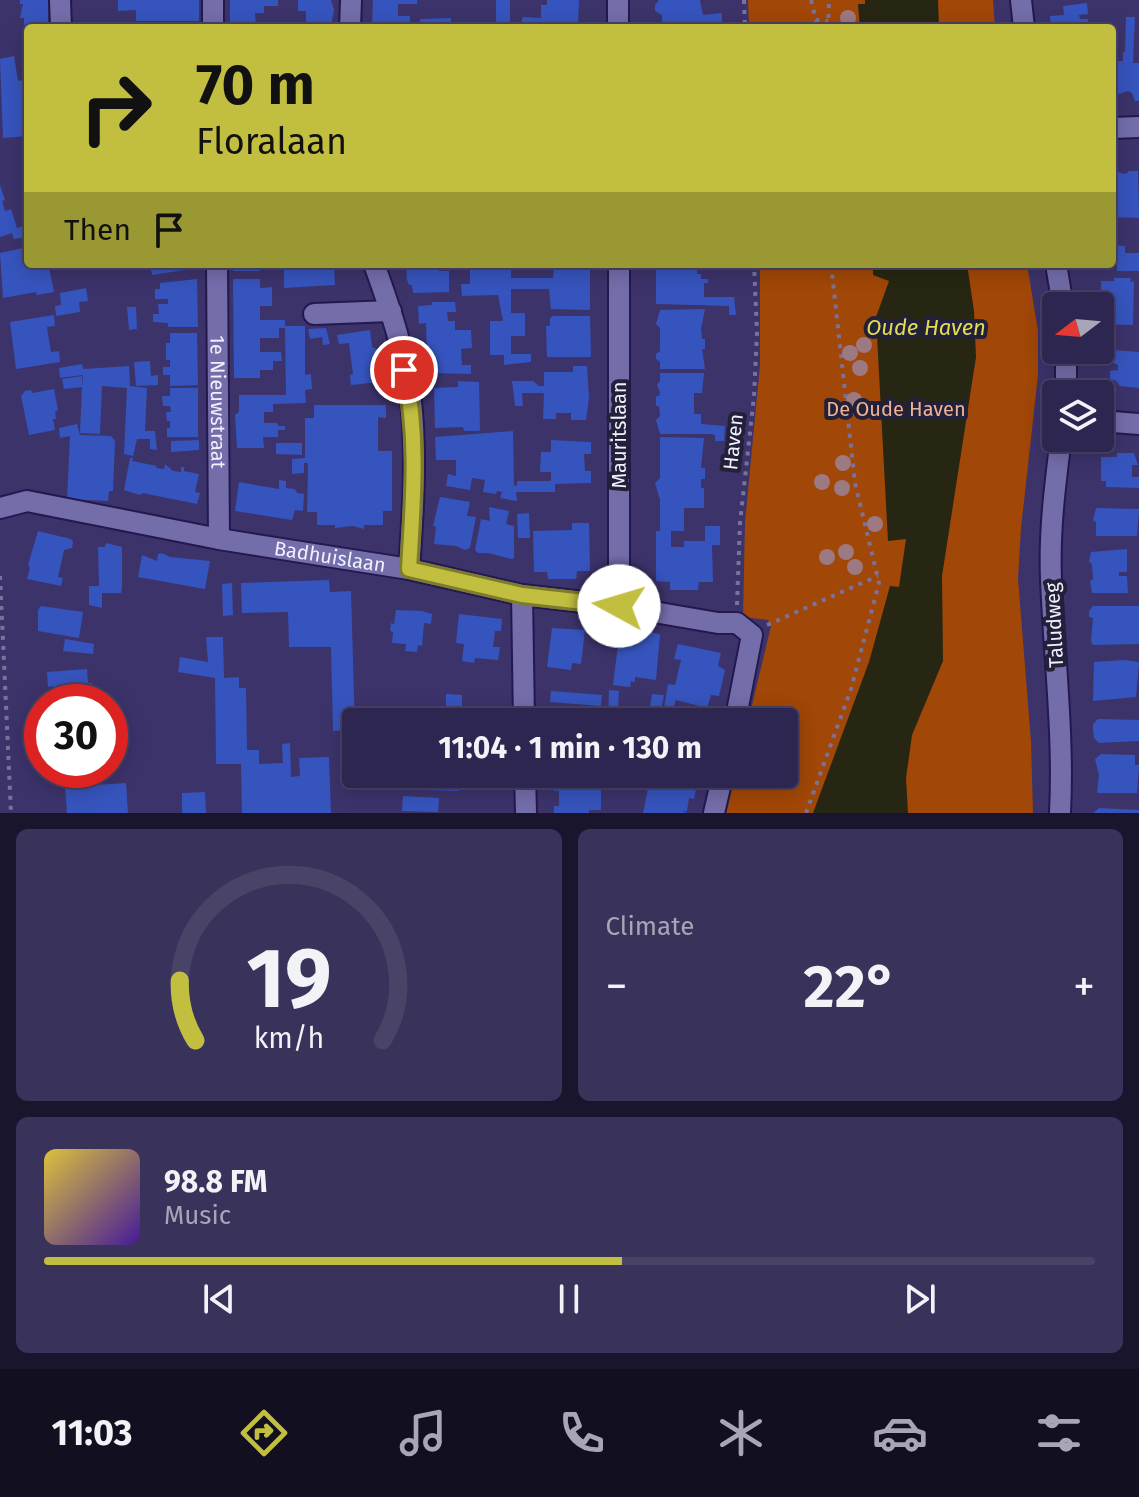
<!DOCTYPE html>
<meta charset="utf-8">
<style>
:root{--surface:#2d2650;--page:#39325a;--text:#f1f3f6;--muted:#a7a5b7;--line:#484367;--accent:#c1be40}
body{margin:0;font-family:"Fira Sans",sans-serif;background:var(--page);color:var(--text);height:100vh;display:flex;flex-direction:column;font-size:30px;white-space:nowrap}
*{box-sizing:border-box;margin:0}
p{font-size:26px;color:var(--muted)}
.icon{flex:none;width:44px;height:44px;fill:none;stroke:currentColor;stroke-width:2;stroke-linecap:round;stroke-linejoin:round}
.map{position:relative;height:813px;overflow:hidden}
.panel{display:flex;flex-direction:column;gap:16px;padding:16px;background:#19152c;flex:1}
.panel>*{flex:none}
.top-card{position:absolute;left:24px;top:24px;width:1092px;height:244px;border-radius:8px;box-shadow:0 4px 20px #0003,0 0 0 2px var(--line);background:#c1be40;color:#111;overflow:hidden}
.needle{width:52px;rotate:254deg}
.controls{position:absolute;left:1042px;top:292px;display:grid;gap:16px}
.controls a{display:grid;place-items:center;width:72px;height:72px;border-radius:8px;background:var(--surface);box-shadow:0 4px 20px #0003,0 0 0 2px var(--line);font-size:40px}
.speed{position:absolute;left:24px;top:684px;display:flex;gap:16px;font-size:40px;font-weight:700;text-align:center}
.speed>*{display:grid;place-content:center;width:104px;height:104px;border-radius:50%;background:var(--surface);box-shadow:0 4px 20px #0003,0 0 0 2px var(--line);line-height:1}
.speed .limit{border:12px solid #d22;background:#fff;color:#111}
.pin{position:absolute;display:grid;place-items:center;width:68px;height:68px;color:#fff;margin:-34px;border:4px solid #fff;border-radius:50%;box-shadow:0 2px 8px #0007}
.me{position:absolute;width:88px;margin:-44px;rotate:276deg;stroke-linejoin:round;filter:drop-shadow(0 0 6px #0008)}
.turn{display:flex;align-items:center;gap:28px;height:168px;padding:0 40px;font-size:36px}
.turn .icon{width:104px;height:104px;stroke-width:2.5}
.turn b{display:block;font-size:56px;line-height:68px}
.then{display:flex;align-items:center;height:76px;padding:0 40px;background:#0003;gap:16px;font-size:30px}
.big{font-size:60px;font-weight:700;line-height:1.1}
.panel .tile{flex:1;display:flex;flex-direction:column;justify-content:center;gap:12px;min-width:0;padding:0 28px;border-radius:12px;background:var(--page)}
.panel .dial{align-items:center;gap:0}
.dial svg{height:208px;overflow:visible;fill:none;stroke:var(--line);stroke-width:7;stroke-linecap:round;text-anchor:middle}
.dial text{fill:var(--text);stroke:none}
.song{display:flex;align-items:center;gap:24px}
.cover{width:96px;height:96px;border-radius:12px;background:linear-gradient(135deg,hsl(50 70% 55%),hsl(260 70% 35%))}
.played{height:8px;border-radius:4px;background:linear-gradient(90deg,var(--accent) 55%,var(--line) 55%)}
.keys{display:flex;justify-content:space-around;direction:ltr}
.heat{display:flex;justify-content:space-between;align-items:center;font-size:44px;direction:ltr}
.panel .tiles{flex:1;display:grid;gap:16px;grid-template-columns:1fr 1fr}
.tile:last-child{grid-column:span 2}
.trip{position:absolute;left:342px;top:708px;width:456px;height:80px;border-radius:8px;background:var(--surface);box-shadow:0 4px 20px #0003,0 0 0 2px var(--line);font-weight:700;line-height:80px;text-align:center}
.tab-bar{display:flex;height:128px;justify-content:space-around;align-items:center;background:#120f20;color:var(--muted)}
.tab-bar .icon{width:56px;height:56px}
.tab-bar .on{color:var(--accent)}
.tab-bar b{font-size:36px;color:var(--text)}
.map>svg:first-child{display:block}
.green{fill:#a14707}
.water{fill:#262612}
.building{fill:#3654bd}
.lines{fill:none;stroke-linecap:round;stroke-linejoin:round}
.minor-casing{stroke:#24184e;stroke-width:24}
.path{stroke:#79739c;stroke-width:4;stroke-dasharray:4 6;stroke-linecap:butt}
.minor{stroke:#736daa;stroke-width:20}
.tree{fill:#9d7982}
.route-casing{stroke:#7d7c2a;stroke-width:20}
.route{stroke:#c1be40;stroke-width:14}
.labels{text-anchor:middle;stroke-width:8;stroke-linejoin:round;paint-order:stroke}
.street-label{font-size:20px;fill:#f0f0fe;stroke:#23203a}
.park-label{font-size:20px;fill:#edb395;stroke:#23203a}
.water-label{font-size:22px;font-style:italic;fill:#e1dd50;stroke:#23203a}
</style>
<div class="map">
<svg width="1139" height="813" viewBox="0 0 1139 813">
<rect width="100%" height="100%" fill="#3c336b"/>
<path class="green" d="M748 0H993L995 28H749Z
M760 264H1027L1038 331V375L1021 528 1018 578 1031 742 1033 813H726L735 774H784V722H748L771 626 768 620 743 617 745 522 760 365Z"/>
<path class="water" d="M865 0H938L939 28H860L858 4H865Z
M873 264H967L974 311 976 357 942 576 943 661 912 735 906 778 908 813H813L869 662 890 586 899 587 906 539 888 541 876 317 889 281 873 275Z"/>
<path class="building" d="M20 0H48V24L24 25V18H20L23 4H20Z
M118 0H199V21H136V10L118 11Z
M230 0H278V6H264V13H255L256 28H230Z
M298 0H331L334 10 331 26 334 28H306V11H298Z
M373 0H417V4H398V16H410V26H372Z
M496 0H510V28H496Z
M547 0H579L578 22H547V27H520L523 17 541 18V5H547Z
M659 0H700L703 15 722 13V28L703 25 702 28H662V15L655 11V5Z
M1087 3 1088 14 1079 15 1080 19H1088L1089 28H1051L1050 16 1064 15 1063 6Z
M1126 17H1135L1133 63H1139V101H1135L1132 93 1128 91 1119 94 1114 91 1115 61H1123V52H1125Z
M451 18V28H420V19Z
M14 56 18 81 28 79V136L3 138 0 59Z
M1112 171 1126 174 1129 171H1138L1139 218 1112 217Z
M0 185 5 200 2 201 5 211 11 209 17 228 28 225V237L14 239 12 233 0 237Z
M1112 245 1125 246V253H1139V271H1117V265H1112Z
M28 247V264H47L49 267 54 292 37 295 36 292 3 298 0 253Z
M150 264H198V268L152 275Z
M233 264H260V271H233Z
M284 264H334L335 285 284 288Z
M406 264H439V271H449V292L413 293 412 285H409L407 280Z
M481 264H502V268H511V278H553L554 268 590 267V310L551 309 549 289H511V313H525V336H511V354H531V362L504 365V355H490V321H503L498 295 462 296 461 284H470V268H480Z
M656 264H697V274H701V279H708V283H704V297H734L736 315H729V306L656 304Z
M1114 278H1131L1130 282 1134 281 1133 325 1100 324 1101 281H1114Z
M197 279 198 327H168V323L153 322V314H159L158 304H168V299H155V289H160V283Z
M233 279H260V288L272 287V306H260V320H285V326H305V375L311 374 312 389 305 390 306 403 273 404V412H264V423H277L278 426H285V430H278V437H263L264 448H237L235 415 239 412V395H286L285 328H279V338H260V352H281L282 361H273V370H260V378H234Z
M86 288 88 301 79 302 80 312 56 316 55 306 61 305 60 293Z
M432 302H455L456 312H447L448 321H455V330H471L472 348 461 349 462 365H471V374L433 373V359H427L426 323 419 324 418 306 432 305Z
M127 307H136L137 329 129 330Z
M705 309 701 329 702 339H705V349H702L705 369H660V362L656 359V354L660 351V328L656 324 660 310Z
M54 315 55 326 47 327 49 340 51 352 59 351 60 362 16 369 10 322Z
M553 316H590L591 357H547L546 326H550V318Z
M326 328 330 344 323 345 322 337 310 339 308 329Z
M370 330 372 347 377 349 381 378 379 382 351 385 350 375 353 374 349 343 339 344 337 335Z
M170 333H197L198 385 170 386V375H163V367H170V360H166V343H170Z
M1114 350 1139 352V388L1120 386 1116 381 1110 379V371L1118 370V365L1107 360V352Z
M150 361 151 376 158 375V385L136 386 134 362Z
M82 364 83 369 129 366 130 386 147 388 145 431H155L157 450 150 449V439H137L133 456 124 454 127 388 102 386 100 434 80 433 82 387 64 389 62 379 82 376V387L83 375 60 378 59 368Z
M573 366H587L589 398 586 420H571V413H556V419H543L544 393H522L523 406H515L512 381H533L539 386H544V372H573Z
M660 373H704L702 393H694V414H701V424L725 426 724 441H715V435L711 434H660L656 420 660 416 659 406H656V396H659L660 392 657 385 660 381Z
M458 381 479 382 480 431H464L463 427 435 428 434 388 458 387Z
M170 388H198V437H167V428H170V421H167L166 412H171L170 406H163L162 396H170Z
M54 389 58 410 55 412 56 419H53L55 430 29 435 21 396 25 391 31 390 32 393Z
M314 405H386V418L378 417V451H392V511H383V525H364V529L353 526 335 528V525H317V512H307L308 463H304V473L292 474V459L305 458V418H314Z
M77 424 80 435 111 436 115 441 113 491H109L108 501 67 499 70 436 60 438 59 428Z
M513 431 514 485 517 486V481H551V472H540L541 452H551V440L591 442V454H584L585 471H591V483L555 484V492H516L517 501 500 498 502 492 497 491 496 494 483 492 485 480 472 478 470 490 446 486 448 474 456 476V460H436L435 437Z
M660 437 704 438 701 468H705V479H701V488H704V508H684V531H671V547H684V541H705V526H720V545H712L713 582H699L698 590H670V582L656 581V531H660V500L655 483 660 478Z
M199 440V450L171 452V441Z
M276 443H302V455L276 454Z
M1117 453H1134L1138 465H1132V477H1139V488L1106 487V481H1101V457H1117Z
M130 458H133L132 461 157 466 156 468 164 469 165 464 173 471 181 472V467H184V471L199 474 195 492 200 493 197 504 142 493 140 495 124 490Z
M279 480 286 481V488L295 489 297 493 304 494 303 511 295 510 292 520 235 511 239 482 279 489Z
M440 497 470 502 467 516 476 517 470 548 465 550 456 546 434 544 436 527 433 526Z
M489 507 509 511 506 524 514 526V558L511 559 488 553H478L475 550 481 519 490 521Z
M1096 508 1139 509 1137 536H1096V522L1093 520Z
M529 513 530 538H518L517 514Z
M572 523H589L590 571H577L576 579H548L547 572H534L533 531 572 530Z
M38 531 71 539 73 542 72 548 64 550 58 577 63 578 61 586 27 579 30 568 28 565Z
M106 543 122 547V587L121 593H102V608L89 605V586H99L98 547H105Z
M1127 549V572H1119V576H1127L1128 593H1092L1090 581 1093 579 1092 564 1089 562 1091 552Z
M162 553 170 557 210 561 205 589 138 577 142 555 157 561 158 554Z
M329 580 330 592 351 591 355 730 333 731 331 647H289L288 612 242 613 241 583Z
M232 583 233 615 223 616 222 584Z
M41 606 83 612 79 638 38 631V610Z
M1093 606H1139V644L1093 645 1091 641 1093 618 1089 617V611Z
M396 610 422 611 432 614 431 624 424 623 422 646 418 645 417 652 405 651 406 644 392 643 393 632 390 631 391 623 394 624Z
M459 614 502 619 501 631H495L493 647H500L498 660 475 658 474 663 462 661 464 644 456 643Z
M552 628 585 630 581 664 572 663 571 670 547 667Z
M620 629 634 631 633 638 646 640 647 632 660 634 656 680 635 677V682L631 681 630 687 613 685Z
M206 637H223L224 678 239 677V688H246L247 750H259V764L283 763 282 744 290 743 291 777 300 776 299 758 329 757 331 813H242L241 764H216L215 678 178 672 180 657 208 662Z
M65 639 94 644 93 654 63 651Z
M678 644 721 653 718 666 725 670 719 696 711 695 707 708 676 700 669 721 662 720 668 684 675 685 681 660 674 659Z
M1125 660 1139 662 1136 697 1093 701 1094 662Z
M87 669 88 683H92L93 702H54L53 686 48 687 47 672Z
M609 690 619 691 618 711 654 716V722L608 721Z
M551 691 602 695 601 706 550 702Z
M446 694 462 695V707L446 706Z
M652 694 664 695 660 715 649 713Z
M465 708H499V722H467Z
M590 717V722H554V718Z
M1098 719 1139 720V741L1099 743 1094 738 1093 729V724Z
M1101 754 1135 755V765H1139L1137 793H1097L1099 775 1095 759Z
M419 774H482V782L459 781V791L419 790Z
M651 774H663L662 780 696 789 694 799 689 798 687 811H682L687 813H643Z
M560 779 590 780 589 787 601 788V810H589V813H554V806H559V791H554L555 781Z
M126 783 128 813H67L65 787Z
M205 792 206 813H182V793Z
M403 796 439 798 438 812 402 811Z
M1099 808 1139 810V813H1093Z"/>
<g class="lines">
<g class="minor-casing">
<g id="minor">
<path d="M60 0 61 28"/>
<path d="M618 0V28"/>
<path d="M1021 0 1024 28"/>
<path d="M213 28V0"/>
<path d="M350 28 351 0"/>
<path d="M1112 128 1139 127"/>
<path id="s1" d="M217 264 219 539"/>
<path d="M374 264C390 308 406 355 411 401 417 457 413 513 409 569"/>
<path d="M619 264V606"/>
<path d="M1056 264 1063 306"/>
<path d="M314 314 391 311"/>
<path d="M1066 394V350"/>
<path d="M1100 421 1139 424"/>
<path id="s2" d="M0 508 27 501 219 539 409 569 522 595 619 606 718 623H737L752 635 735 722"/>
<path d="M522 595 524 722"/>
<path d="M525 774 526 813"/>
<path d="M714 813 723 774"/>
<path d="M1060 813C1064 735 1054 657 1051 579 1049 532 1055 485 1061 438"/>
</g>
</g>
<path class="path" d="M744 0 745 28
M811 0 816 20 828 21
M828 28 829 0
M0 576 11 813
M737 605 740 523 754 396 757 333 754 264
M767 625 878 576
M806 813 851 689 879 583 855 483 831 264"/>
<use href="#minor" class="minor"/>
</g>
<g class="tree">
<circle cx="848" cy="18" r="8"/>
<circle cx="864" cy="345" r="8"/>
<circle cx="850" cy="353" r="8"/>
<circle cx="860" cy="368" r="8"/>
<circle cx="854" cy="400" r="8"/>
<circle cx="843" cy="463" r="8"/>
<circle cx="822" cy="482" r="8"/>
<circle cx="842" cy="488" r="8"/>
<circle cx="875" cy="524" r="8"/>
<circle cx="846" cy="552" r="8"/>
<circle cx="827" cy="557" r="8"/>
<circle cx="855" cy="567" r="8"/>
</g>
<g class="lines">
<g class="route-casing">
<path id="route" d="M404 370C419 435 413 502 409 569L522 595 619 606"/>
</g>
<use href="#route" class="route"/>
</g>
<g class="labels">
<g class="street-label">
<text dy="7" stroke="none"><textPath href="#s1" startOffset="138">1e Nieuwstraat</textPath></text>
<text transform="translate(619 435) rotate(-90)" y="7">Mauritslaan</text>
<text transform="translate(733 442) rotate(-84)" y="7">Haven</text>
<text dy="7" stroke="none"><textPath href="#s2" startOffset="336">Badhuislaan</textPath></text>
<text transform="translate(1054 625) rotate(-93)" y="7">Taludweg</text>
</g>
<g class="park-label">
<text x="896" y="416">De Oude Haven</text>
</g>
<g class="water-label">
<text x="926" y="335">Oude Haven</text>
</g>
</g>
</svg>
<div class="controls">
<a><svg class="needle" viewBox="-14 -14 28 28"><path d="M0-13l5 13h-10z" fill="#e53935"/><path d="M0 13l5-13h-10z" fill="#a7a5b7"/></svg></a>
<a><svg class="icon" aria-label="layers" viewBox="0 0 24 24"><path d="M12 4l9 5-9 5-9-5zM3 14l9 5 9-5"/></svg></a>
</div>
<div class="speed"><div class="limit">30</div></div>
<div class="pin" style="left:404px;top:370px;background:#d93025"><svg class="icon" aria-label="arrive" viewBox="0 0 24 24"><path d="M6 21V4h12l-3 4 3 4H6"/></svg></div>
<svg class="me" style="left:619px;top:606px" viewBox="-20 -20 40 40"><circle r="19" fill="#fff"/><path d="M0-13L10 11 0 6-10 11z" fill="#c1be40"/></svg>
<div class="trip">11:04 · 1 min · 130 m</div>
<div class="top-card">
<div class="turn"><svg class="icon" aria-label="right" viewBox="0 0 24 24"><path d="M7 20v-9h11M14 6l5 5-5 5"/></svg><div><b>70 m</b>Floralaan</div></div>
<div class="then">Then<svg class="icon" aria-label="arrive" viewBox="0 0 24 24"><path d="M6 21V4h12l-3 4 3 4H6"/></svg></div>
</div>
</div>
<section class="panel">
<div class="tiles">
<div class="tile dial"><svg viewBox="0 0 100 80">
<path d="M14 69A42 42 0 1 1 86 69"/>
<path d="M14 69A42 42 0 0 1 8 46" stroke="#c1be40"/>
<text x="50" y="56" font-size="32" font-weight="700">19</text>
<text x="50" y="72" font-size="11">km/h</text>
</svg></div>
<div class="tile"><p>Climate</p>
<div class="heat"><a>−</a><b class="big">22°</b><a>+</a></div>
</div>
<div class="tile">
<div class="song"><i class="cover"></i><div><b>98.8 FM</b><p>Music</p></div></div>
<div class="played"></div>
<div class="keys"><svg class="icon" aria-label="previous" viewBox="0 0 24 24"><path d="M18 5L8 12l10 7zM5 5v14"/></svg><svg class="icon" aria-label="pause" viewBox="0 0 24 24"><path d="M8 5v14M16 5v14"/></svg><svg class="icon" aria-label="next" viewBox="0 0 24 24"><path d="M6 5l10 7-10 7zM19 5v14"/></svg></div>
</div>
</div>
</section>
<nav class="tab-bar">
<b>11:03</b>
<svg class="icon on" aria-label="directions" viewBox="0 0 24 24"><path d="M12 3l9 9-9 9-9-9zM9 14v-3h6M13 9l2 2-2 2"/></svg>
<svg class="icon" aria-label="music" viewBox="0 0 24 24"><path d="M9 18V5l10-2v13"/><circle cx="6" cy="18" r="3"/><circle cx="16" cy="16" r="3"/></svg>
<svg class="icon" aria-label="phone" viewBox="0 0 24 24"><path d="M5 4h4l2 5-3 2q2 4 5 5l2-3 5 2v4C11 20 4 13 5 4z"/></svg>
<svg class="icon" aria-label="climate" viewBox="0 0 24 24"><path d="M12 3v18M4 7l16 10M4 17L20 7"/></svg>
<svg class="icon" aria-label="car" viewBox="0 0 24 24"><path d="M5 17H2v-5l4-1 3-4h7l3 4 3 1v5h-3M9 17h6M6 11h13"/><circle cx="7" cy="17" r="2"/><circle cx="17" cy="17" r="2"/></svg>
<svg class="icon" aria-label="filters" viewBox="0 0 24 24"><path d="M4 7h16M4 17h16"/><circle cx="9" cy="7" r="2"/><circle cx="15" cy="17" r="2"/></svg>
</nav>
